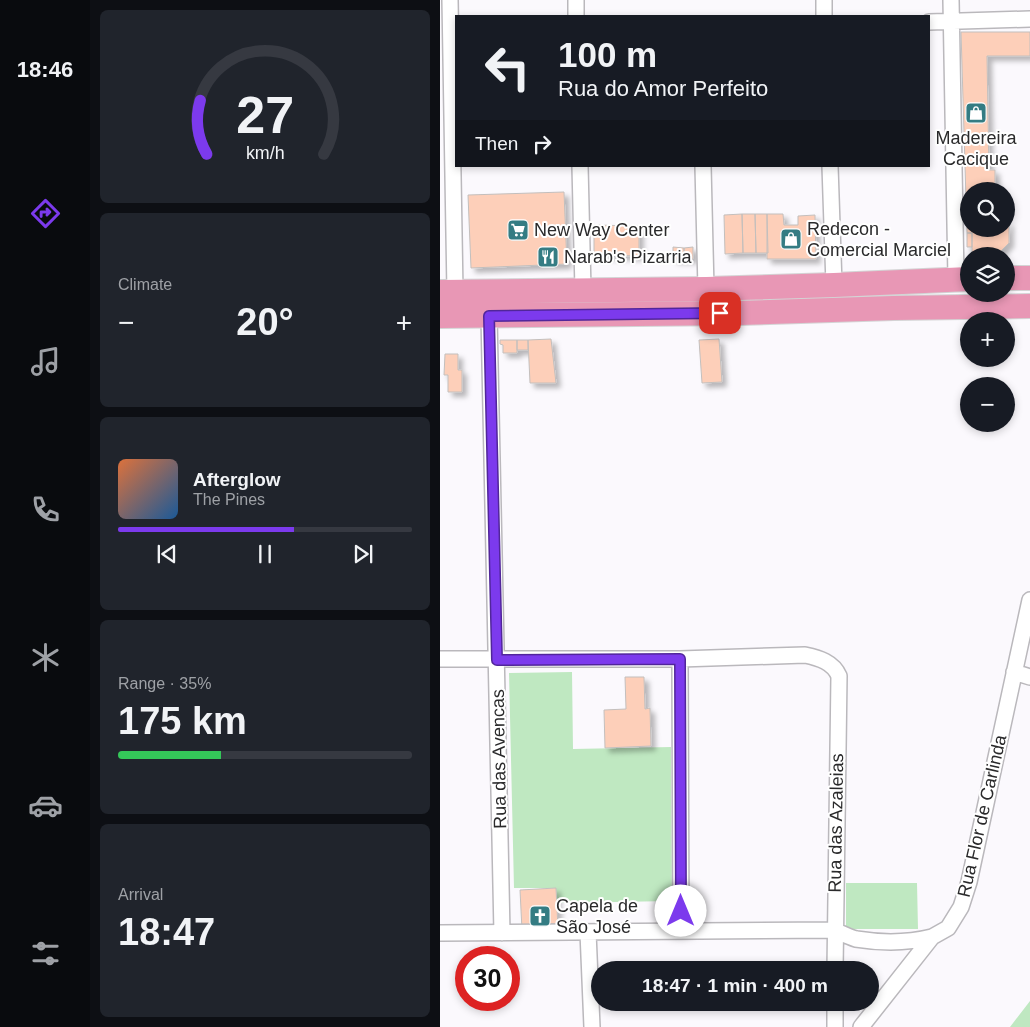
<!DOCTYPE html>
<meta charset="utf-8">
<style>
:root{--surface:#171b24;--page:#20242c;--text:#f1f3f6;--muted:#9ea1a6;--line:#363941;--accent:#7c3aed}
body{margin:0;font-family:Arial,sans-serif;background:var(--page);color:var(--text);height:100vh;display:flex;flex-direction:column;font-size:19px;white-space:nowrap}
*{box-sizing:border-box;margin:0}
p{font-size:16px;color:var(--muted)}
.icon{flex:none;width:28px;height:28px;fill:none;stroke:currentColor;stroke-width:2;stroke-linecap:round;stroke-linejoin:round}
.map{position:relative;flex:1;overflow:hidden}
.side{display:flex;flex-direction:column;gap:10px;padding:10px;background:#0d0f14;width:350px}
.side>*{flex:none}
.hud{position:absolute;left:15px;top:15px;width:475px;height:152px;border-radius:0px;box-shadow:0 2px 8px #0003;background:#171b24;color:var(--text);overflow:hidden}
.controls{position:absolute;left:520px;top:182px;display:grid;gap:10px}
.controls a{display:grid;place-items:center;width:55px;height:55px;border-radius:50%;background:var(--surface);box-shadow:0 2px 8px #0003;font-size:25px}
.speed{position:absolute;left:15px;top:946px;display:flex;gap:10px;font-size:25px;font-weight:700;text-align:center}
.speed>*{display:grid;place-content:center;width:65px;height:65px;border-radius:50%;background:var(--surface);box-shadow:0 2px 8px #0003;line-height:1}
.speed .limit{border:8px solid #d22;background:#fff;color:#111}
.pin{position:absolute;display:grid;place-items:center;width:42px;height:42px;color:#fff;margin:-21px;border-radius:10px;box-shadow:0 2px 8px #0006}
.me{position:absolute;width:55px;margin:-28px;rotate:0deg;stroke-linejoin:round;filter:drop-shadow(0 0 4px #0008)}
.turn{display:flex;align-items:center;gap:18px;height:105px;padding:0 20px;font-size:22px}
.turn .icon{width:65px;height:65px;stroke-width:2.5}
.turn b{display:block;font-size:35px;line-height:42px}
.then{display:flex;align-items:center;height:48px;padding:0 20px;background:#0003;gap:10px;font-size:19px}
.big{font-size:38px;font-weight:600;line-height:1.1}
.side .card{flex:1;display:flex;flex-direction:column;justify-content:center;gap:8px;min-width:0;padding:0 18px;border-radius:8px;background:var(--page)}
.side .dial{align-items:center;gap:0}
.dial svg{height:130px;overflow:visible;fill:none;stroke:var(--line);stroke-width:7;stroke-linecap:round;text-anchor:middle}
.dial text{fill:var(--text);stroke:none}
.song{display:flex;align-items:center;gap:15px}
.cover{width:60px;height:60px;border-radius:8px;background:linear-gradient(135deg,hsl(20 70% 55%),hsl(210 70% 35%))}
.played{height:5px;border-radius:2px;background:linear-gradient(90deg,var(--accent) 60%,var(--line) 60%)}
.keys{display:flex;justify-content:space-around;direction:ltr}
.heat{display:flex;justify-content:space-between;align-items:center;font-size:28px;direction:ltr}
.charge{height:8px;border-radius:4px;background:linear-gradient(90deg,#34c759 35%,var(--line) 0)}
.trip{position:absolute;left:151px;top:961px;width:288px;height:50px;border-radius:25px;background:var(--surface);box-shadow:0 2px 8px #0003;font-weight:600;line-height:50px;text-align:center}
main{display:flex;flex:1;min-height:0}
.menu{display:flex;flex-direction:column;width:90px;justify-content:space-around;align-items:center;background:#090b0e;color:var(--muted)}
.menu .icon{width:35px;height:35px}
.menu .selected{color:var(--accent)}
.menu b{font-size:22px;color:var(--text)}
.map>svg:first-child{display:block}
.green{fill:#bfe8c1}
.building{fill:#fdcfb9;stroke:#c3bfbd;filter:url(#shadow)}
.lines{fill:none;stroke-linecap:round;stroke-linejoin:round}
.minor-casing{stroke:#bab8bc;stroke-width:18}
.primary-casing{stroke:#d4d4d5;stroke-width:26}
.minor{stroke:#fff;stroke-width:15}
.primary{stroke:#e897b5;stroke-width:24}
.route-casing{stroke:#51269a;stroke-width:12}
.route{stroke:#7c3aed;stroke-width:9}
.labels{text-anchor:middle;stroke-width:4;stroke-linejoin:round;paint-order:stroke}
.poi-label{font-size:18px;fill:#2a2a2b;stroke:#fff;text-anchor:start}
.street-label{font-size:18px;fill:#2a2a2b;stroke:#fff}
</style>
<main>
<nav class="menu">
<b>18:46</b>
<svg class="icon selected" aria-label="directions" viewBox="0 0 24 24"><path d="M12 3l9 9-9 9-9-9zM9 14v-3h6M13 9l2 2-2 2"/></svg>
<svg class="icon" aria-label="music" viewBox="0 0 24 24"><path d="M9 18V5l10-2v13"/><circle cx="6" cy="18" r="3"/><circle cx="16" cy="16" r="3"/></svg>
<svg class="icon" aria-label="phone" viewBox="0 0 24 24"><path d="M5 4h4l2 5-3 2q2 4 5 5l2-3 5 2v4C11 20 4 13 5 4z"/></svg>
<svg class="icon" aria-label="climate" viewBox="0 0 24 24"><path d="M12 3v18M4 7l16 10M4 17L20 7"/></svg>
<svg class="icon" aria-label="car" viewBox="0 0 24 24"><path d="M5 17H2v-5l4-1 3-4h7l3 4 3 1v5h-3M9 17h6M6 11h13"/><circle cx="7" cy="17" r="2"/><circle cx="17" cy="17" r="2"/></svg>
<svg class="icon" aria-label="filters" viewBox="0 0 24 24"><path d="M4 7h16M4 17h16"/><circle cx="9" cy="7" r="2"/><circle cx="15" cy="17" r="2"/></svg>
</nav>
<section class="side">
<div class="card dial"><svg viewBox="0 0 100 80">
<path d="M14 69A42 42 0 1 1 86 69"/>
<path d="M14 69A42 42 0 0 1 10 36" stroke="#7c3aed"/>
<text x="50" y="56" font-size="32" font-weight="700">27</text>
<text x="50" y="72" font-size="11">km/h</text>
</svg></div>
<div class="card"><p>Climate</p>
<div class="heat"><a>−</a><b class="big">20°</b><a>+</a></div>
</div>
<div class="card">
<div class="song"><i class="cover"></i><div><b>Afterglow</b><p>The Pines</p></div></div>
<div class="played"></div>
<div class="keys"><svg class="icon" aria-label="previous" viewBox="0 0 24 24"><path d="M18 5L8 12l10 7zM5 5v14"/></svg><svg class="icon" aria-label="pause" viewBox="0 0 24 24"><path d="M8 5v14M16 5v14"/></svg><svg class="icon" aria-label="next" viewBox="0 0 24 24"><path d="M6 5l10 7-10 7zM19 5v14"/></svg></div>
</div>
<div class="card"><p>Range · 35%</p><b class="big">175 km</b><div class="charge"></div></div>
<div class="card"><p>Arrival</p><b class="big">18:47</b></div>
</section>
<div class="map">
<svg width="590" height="1027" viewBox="0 0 590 1027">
<defs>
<filter id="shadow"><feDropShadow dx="4.5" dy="4.5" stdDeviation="2.5" flood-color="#0004"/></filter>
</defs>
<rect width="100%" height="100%" fill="#fbf9fd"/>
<path class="green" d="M132 672 133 749 231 747 232 901 117 903H116V888H74L69 673Z
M406 883H477L478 929H406Z
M590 1001V1027H570Z"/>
<path class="building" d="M521 32H590V56H547L549 170H555V191H529V229H566V223H569V243L556 256H532V233H527Z
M124 192 127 264 31 268 28 195Z
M302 214 303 253 285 254 284 215Z
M302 214H315L316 253H303Z
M315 214H327L328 253H316Z
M327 214H343L344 225H358V216L375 215 376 259H327Z
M154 225 199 226V256L154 255Z
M527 233H532V247H527Z
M233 247 244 248V259H233Z
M253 247V259H244V248Z
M111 339 116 383H90L88 340Z
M279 339 282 382 262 383 259 340Z
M60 340H77V353H63V345L60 344Z
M77 340H88V350H77Z
M5 354H18V370H22V392H8V375H4Z
M185 677H204L205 709 210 708 211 746 165 748 164 710 186 709Z
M116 888 118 928 82 930 80 890Z"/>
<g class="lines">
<g class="minor-casing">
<path id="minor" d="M10 0 15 292
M136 0V16
M384 0V16
M511 0 516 279
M489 22 590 19
M140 166 143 290
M263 166 266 289
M390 166 394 285
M49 316 62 933
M0 659H240L365 655C379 658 393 662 399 676L395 970
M240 659 241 931
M574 672 590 677
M148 932 152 1027
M0 933 394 930C401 933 409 937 416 939 441 943 468 943 492 937
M395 1002V1027
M421 1027 492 937 508 928 521 907 529 882 590 600"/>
</g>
<g class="primary-casing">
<path id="primary" d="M566 278H590
M0 292 266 289 394 285 529 279
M0 316 299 313 454 308 590 306"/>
</g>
<use href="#minor" class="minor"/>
<use href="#primary" class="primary"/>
</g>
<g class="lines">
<g class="route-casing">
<path id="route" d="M241 911 240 659 57 660 49 316 280 313"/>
</g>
<use href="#route" class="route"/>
</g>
<defs>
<g id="shop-square" transform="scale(1.125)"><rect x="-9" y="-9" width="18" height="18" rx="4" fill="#347c83" stroke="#fff"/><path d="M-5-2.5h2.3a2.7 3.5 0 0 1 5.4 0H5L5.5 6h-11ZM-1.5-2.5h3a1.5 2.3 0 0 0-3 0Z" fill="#fff"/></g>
<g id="supermarket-square" transform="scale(1.125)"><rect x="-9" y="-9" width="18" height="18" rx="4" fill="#347c83" stroke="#fff"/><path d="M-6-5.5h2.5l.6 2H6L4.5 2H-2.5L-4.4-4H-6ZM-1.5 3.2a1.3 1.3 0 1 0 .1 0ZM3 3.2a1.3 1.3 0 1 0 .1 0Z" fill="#fff"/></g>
<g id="restaurant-square" transform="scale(1.125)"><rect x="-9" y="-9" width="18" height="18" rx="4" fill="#347c83" stroke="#fff"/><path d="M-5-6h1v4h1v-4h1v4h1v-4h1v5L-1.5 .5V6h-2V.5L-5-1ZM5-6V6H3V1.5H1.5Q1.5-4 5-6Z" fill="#fff"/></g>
<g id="church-square" transform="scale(1.125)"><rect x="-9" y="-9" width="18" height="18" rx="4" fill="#347c83" stroke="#fff"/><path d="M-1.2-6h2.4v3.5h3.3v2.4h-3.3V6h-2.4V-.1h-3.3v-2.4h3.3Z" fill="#fff"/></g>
</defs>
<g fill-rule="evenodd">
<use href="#shop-square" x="536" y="113"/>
<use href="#supermarket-square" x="78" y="230"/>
<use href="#shop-square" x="351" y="239"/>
<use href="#restaurant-square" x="108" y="257"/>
<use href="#church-square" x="100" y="916"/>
</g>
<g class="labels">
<g class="poi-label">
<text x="536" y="144" text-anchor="middle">Madereira<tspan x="536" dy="21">Cacique</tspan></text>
<text x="367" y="235">Redecon -<tspan x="367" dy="21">Comercial Marciel</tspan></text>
<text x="94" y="236">New Way Center</text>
<text x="124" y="263">Narab's Pizarria</text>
<text x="116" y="912">Capela de<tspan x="116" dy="21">São José</tspan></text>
</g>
<g class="street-label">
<text transform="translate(59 759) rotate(-91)" y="6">Rua das Avencas</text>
<text transform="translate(542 816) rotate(-77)" y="6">Rua Flor de Carlinda</text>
<text transform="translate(396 823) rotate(-89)" y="6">Rua das Azaleias</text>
</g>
</g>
</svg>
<div class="controls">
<a><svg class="icon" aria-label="search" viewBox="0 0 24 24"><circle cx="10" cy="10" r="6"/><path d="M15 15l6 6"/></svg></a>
<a><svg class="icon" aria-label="layers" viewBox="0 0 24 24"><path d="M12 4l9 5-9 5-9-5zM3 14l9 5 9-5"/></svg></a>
<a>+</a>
<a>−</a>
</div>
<div class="speed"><div class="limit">30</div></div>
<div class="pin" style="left:280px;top:313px;background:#d93025"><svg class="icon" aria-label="arrive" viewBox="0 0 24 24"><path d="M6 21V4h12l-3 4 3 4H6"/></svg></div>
<svg class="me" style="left:241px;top:911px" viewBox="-20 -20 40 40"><circle r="19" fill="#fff"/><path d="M0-13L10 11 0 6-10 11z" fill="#7c3aed"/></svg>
<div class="trip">18:47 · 1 min · 400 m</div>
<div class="hud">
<div class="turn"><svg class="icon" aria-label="left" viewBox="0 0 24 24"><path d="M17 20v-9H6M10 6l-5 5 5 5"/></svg><div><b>100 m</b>Rua do Amor Perfeito</div></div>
<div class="then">Then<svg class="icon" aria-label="right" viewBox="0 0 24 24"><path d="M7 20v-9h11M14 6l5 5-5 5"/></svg></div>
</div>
</div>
</main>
